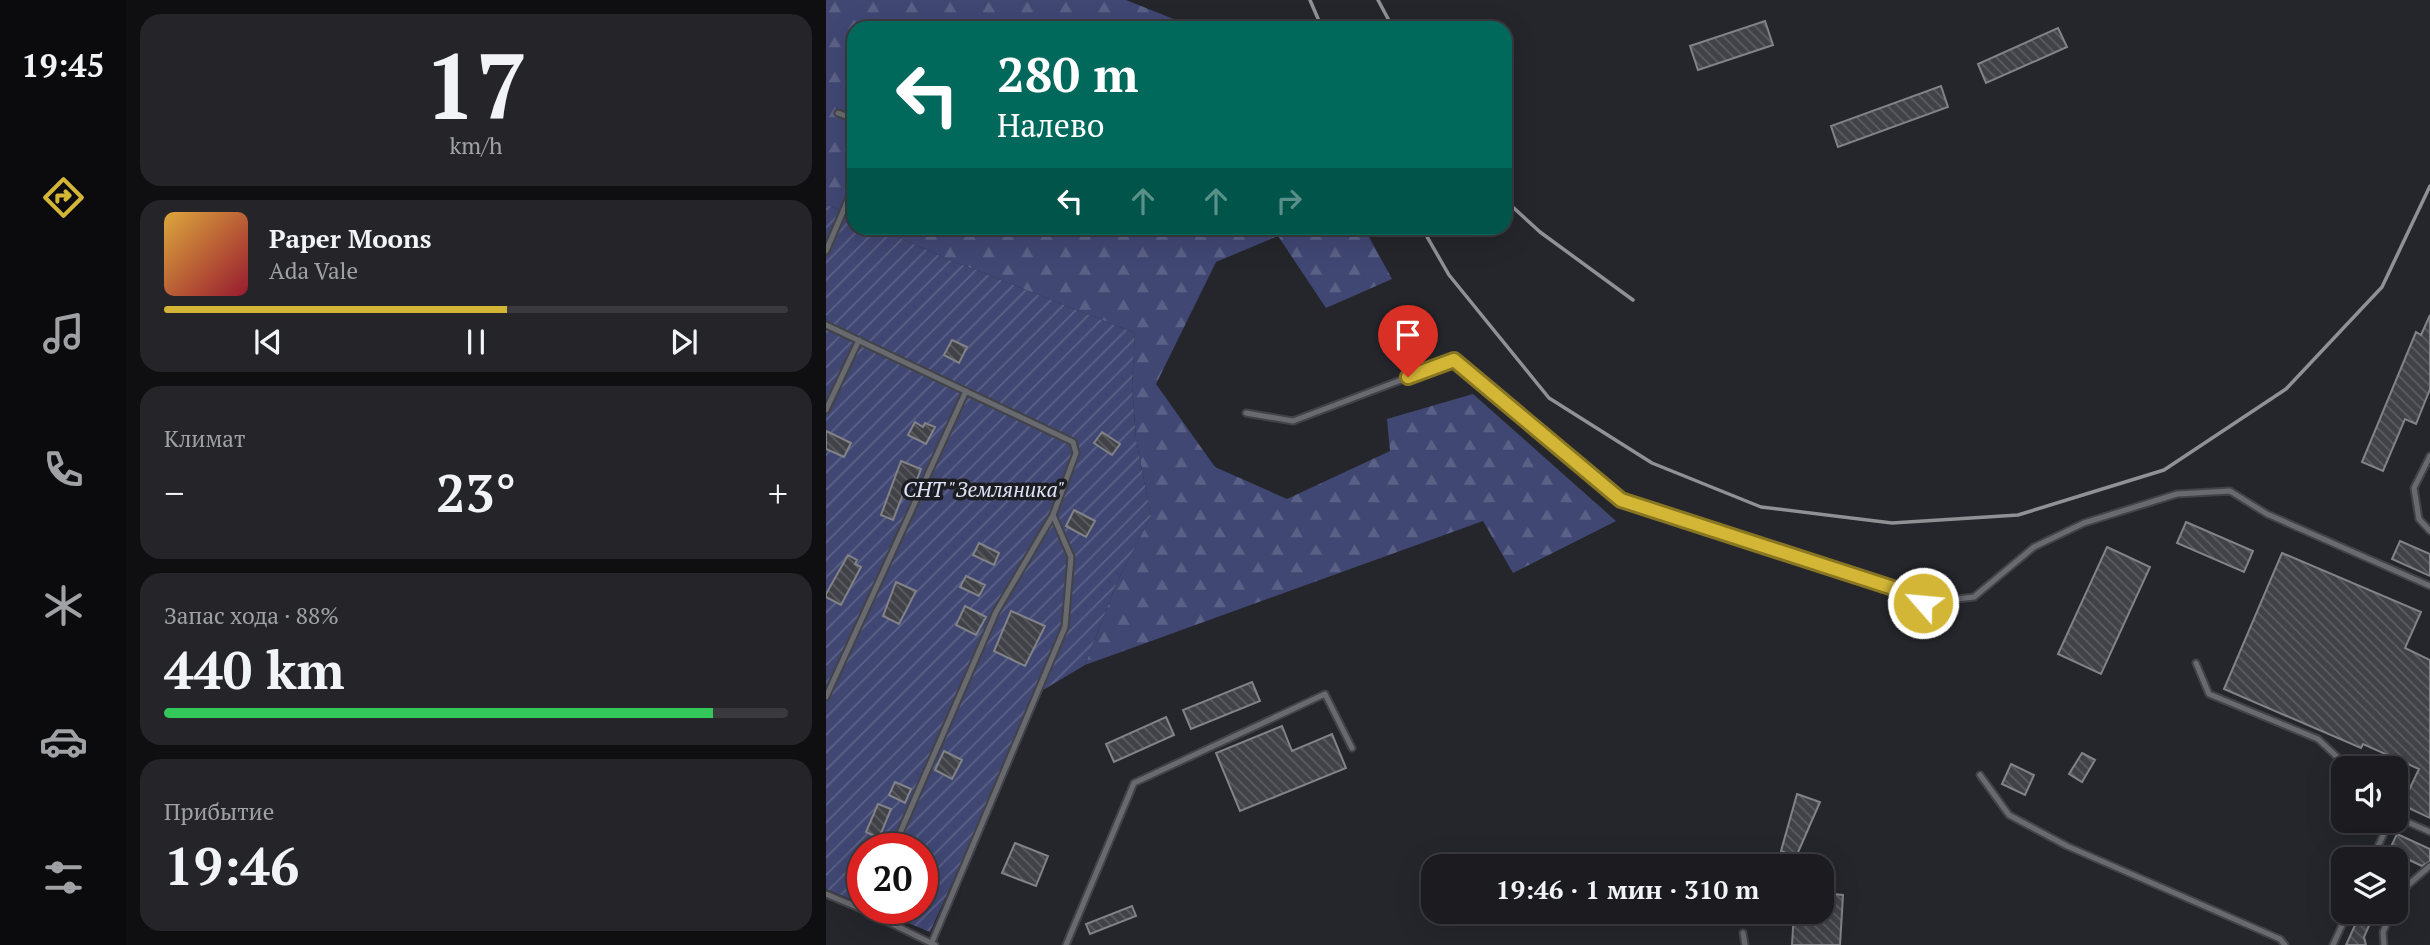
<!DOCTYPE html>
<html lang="ru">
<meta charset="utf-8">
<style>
:root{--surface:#1c1c20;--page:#252529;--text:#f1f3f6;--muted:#a0a1a5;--line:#3a3a3e;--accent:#d3b635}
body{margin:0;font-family:"PT Serif",serif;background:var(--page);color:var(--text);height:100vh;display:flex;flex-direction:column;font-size:26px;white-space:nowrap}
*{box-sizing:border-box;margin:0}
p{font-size:23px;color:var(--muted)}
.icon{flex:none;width:38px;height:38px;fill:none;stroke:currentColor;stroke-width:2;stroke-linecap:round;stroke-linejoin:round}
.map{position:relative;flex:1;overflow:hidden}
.panel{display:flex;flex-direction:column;gap:14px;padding:14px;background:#0f0f12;width:700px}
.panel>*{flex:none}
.top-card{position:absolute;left:21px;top:21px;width:665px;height:214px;border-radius:21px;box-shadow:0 7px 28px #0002,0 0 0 2px var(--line);background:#00695c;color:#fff;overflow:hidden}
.tools{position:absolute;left:1505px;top:756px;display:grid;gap:14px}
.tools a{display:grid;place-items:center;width:77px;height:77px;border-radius:14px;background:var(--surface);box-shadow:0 7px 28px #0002,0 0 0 2px var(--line);font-size:35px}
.speed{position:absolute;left:21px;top:833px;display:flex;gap:14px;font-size:35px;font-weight:700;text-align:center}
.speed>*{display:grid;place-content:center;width:91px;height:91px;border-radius:50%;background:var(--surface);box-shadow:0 7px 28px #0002,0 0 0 2px var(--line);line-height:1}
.speed .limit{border:10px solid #d22;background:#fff;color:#111}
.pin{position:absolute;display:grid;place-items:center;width:60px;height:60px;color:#fff;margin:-72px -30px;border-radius:50% 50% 50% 0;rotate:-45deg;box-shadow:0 0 7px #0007}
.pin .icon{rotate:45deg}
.me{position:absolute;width:77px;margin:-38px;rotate:297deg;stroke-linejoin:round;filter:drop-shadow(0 0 5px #0008)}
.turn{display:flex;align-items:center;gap:24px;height:147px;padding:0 35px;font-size:32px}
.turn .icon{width:91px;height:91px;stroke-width:2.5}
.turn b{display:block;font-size:49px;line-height:60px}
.lanes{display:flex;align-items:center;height:66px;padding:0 35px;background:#0003;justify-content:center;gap:35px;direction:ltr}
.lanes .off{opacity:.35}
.big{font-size:52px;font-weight:700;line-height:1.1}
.panel .widget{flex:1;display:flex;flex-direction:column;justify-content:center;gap:10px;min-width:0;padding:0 24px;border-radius:21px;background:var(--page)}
.panel .dial{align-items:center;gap:0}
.dial b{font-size:91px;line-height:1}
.song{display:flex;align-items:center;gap:21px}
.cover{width:84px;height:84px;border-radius:10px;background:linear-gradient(135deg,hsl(40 70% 55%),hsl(350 70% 35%))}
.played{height:7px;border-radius:4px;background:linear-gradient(90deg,var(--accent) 55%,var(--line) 55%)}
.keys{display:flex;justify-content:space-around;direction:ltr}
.heat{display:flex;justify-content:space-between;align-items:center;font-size:38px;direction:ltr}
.charge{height:10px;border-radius:5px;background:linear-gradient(90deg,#34c759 88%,var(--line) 0)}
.trip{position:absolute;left:595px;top:854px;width:413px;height:70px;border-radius:21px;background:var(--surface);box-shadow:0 7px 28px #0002,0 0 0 2px var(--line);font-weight:700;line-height:70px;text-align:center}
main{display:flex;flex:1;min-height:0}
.menu{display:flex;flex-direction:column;width:126px;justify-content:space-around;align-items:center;background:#0b0b0d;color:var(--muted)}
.menu .icon{width:49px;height:49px}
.menu .current{color:var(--accent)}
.menu b{font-size:32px;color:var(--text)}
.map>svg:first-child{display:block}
.forest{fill:url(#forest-firs)}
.garden{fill:url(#garden-furrows)}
.building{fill:url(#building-back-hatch);stroke:#828388;stroke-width:2}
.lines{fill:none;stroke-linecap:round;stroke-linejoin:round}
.service-casing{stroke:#424347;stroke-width:9}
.service{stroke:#696a6f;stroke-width:5}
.rail{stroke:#909195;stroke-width:3.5}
.route-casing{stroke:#897622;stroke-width:18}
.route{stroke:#d3b635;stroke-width:12}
.labels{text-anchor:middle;stroke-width:7;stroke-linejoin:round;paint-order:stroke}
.park-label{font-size:21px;font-style:italic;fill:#dfe3f7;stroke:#1c1d21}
</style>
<main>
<nav class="menu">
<b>19:45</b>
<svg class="icon current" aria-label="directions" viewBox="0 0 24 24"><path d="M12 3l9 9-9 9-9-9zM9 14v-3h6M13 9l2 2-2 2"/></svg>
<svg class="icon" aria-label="music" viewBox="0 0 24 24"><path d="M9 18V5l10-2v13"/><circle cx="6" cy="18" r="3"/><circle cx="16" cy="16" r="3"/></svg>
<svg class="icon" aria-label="phone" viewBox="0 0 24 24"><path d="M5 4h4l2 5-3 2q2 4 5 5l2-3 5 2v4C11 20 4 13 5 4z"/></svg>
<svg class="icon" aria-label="climate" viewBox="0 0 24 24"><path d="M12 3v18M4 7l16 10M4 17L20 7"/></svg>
<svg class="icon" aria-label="car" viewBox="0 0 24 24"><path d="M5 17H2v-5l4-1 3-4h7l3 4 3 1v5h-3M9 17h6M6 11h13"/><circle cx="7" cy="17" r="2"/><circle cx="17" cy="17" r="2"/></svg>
<svg class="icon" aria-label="filters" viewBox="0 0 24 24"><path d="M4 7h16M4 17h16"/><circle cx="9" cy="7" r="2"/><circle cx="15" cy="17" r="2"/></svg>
</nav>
<section class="panel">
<div class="widget dial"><b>17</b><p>km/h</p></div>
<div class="widget">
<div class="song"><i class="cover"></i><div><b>Paper Moons</b><p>Ada Vale</p></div></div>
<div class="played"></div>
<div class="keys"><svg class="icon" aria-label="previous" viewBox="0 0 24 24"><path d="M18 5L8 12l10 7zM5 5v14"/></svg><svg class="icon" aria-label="pause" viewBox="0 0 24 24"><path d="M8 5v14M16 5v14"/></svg><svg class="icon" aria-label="next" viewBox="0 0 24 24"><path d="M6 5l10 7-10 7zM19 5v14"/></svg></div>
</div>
<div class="widget"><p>Климат</p>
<div class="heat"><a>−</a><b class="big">23°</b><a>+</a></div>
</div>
<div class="widget"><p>Запас хода · 88%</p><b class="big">440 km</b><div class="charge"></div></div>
<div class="widget"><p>Прибытие</p><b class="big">19:46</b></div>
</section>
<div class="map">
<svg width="1604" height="945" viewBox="0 0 1604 945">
<defs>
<pattern id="forest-firs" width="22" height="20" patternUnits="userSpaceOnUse" patternTransform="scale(1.75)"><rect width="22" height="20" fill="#404773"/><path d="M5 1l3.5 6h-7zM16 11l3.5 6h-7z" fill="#5b6186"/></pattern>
<pattern id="garden-furrows" width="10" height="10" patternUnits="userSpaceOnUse" patternTransform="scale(1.75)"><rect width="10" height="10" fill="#404773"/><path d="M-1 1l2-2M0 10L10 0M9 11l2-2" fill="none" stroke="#5b6186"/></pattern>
<pattern id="building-back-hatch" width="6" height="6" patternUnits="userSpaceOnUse" patternTransform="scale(1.75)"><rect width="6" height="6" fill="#414247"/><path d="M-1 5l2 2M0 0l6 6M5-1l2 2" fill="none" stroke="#5c5d61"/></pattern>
</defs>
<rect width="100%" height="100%" fill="#25262b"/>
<path class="forest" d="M0 0H300L370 28H28V217L0 204Z
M51 228H538L566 279 500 308 452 236 390 262 330 384 389 467 461 499 564 451 561 419 647 394 790 521 687 573 657 521 259 665 290 584 325 516 310 439 306 386 309 333 119 258Z"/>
<path class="garden" d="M0 204 28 217V228H51L119 258 309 333 306 386 310 439 325 516 290 584 259 665 212 693 104 932 46 908H96V849H37V904L0 889Z"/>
<path class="building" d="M939 21 947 45 872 70 864 46Z
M1232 28 1241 47 1160 83 1152 64Z
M1115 86 1122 107 1012 147 1005 126Z
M1604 315V389L1590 424 1579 419 1557 471 1536 462 1590 332 1595 335Z
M126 340 141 347 133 363 118 355Z
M89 422 97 427 99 423 109 427 100 444 82 435Z
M0 431 25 443 18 457 0 449Z
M276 432 294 444 286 455 268 443Z
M75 461 95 469 88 487 81 484 67 520 55 515Z
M248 510 269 521 260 537 240 526Z
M1360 522 1427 551 1418 572 1351 543Z
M1574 541 1604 554V576L1566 559Z
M153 543 173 553 168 565 147 555Z
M1281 547 1324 567 1275 674 1232 654Z
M1456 553 1595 612 1579 648 1604 660V818L1576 805 1593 769 1537 744 1535 748 1398 689Z
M22 555 31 560 29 564 35 567 15 605 0 597V594Z
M140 576 159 585 153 596 134 587Z
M70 582 90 591 73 624 57 616Z
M139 606 160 617 150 635 130 625Z
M185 611 219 626 199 666 168 651Z
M426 682 434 701 365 729 357 710Z
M340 717 348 735 288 762 280 744Z
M456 726 466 751 506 734 520 768 414 811 390 753Z
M118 751 136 760 126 779 109 770Z
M1256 753 1269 760 1256 782 1243 774Z
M1185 764 1208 775 1199 795 1176 784Z
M69 782 85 789 79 803 63 795Z
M971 794 994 802 970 857 955 851Z
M52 804 65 809 53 838 40 832Z
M1571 834 1604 849V861L1596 866 1575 856 1574 859H1559Z
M189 843 222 856 210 886 176 873Z
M996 893 1017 895 1014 945H966L968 912H996Z
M306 906 310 916 264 934 260 924Z
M1535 912H1549L1538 937 1540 945H1520Z"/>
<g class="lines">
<g class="service-casing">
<path id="service" d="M12 113 28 119
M0 251 28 186
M0 325 247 442 250 453 227 515 170 612 67 849
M0 410 33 340
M420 413 467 421 628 360 795 500 1067 588 1097 603 1148 597 1208 547 1258 523 1351 494 1404 491 1441 514 1604 586
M1604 456 1588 488 1593 519 1604 531
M1370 663 1383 694 1492 739 1523 768
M0 697 140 391
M1154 775 1183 815 1241 846 1454 939 1459 945
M1570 813 1577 820 1604 832
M1546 859 1561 827
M0 894 38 910
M1570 905 1582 885 1604 866
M39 908 38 910 109 945
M917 933 919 945
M106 942 239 627 245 557 227 515
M240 945 308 783 499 694 526 748
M1507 945 1522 912
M1558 945 1557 932 1566 912"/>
</g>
<use href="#service" class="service"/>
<path class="rail" d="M484 0 496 28
M552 0 567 28
M679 200 714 232 807 300
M596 228 623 275 723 398 826 463 935 507 1066 523 1192 515 1338 470 1460 389 1556 287 1604 186"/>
</g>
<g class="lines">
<g class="route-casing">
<path id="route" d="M582 377 628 360 795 500 1067 588 1097 603"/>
</g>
<use href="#route" class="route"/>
</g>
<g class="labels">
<g class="park-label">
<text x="158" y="497">СНТ "Земляника"</text>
</g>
</g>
</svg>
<div class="tools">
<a><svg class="icon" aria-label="sound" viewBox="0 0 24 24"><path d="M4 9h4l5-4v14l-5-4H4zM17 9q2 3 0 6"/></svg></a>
<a><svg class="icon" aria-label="layers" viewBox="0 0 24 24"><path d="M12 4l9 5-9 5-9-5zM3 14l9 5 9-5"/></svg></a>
</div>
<div class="speed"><div class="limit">20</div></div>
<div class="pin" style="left:582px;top:377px;background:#d93025"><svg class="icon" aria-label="arrive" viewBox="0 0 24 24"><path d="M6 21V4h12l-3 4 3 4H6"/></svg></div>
<svg class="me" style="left:1097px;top:603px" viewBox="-20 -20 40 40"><circle r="17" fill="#d3b635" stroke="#fff" stroke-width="3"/><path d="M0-11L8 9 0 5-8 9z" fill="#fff"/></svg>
<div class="trip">19:46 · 1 мин · 310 m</div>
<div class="top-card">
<div class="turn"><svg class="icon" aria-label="left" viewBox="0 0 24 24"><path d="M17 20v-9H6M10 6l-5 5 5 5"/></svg><div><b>280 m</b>Налево</div></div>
<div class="lanes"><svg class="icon" aria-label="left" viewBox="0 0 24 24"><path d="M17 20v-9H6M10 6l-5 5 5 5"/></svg><svg class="icon off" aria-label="ahead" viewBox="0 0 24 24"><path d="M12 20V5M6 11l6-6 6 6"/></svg><svg class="icon off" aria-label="ahead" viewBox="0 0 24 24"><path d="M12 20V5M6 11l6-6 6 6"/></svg><svg class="icon off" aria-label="right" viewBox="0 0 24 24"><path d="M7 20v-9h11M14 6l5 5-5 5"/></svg></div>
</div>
</div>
</main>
